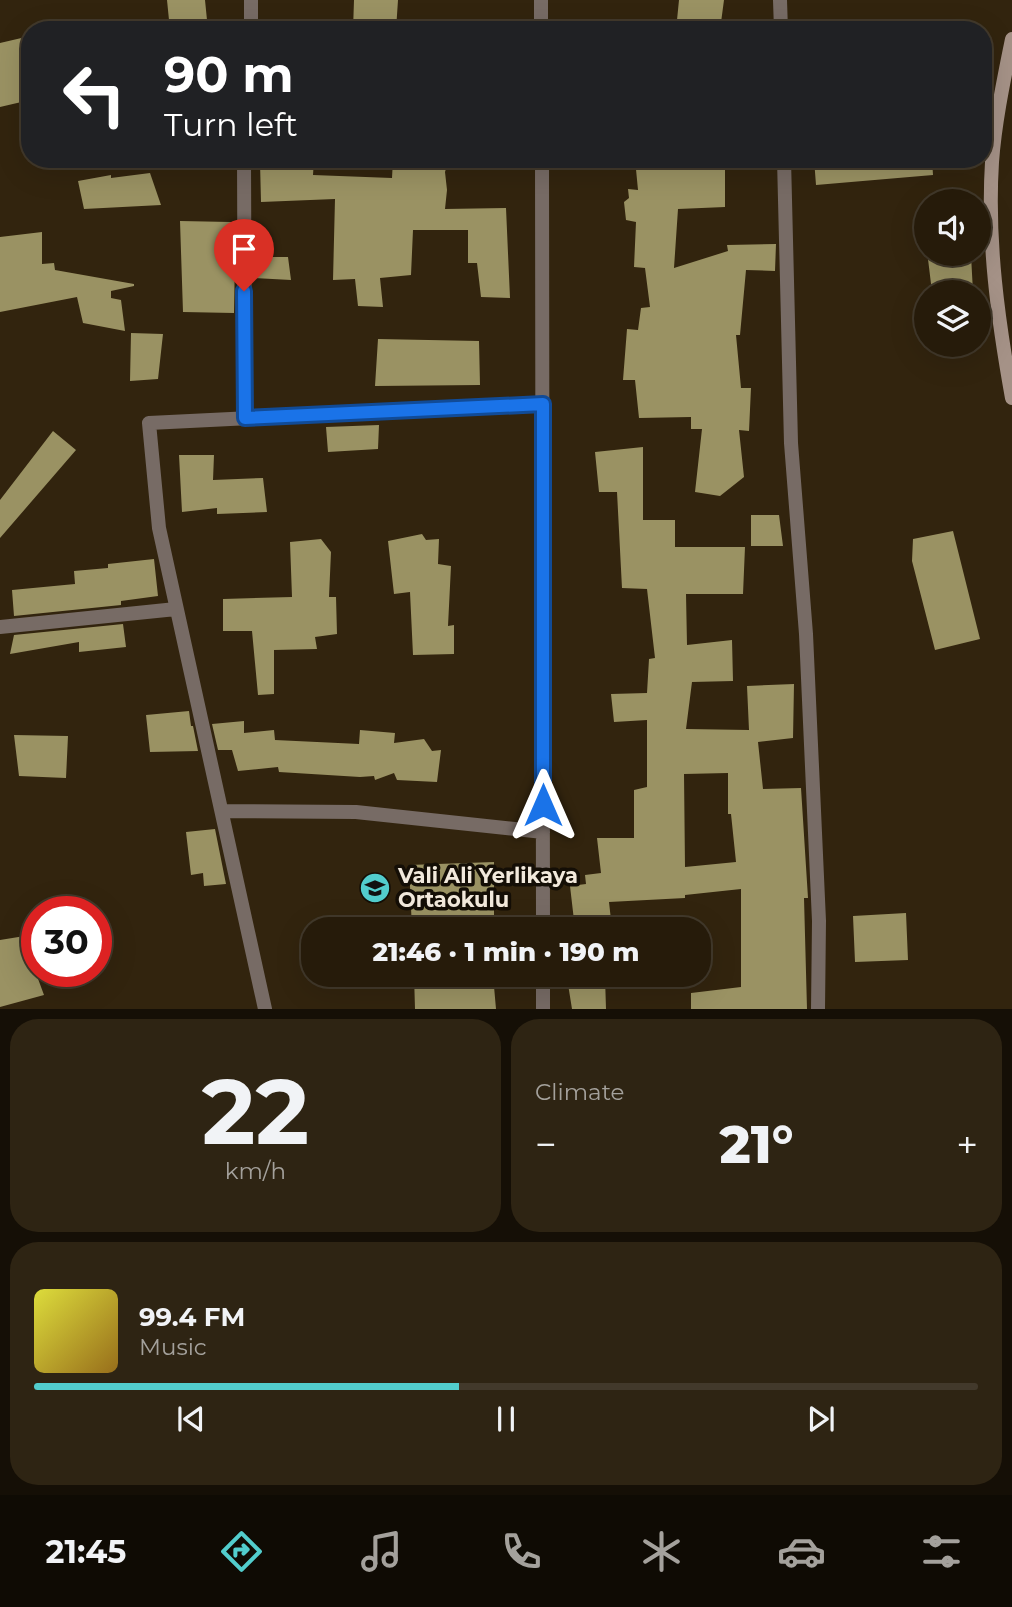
<!DOCTYPE html>
<meta charset="utf-8">
<style>
:root{--surface:#261b0a;--page:#2e2413;--text:#f1f3f6;--muted:#a4a19c;--line:#42392b;--accent:#52cdcd}
body{margin:0;font-family:Montserrat,sans-serif;background:var(--page);color:var(--text);height:100vh;display:flex;flex-direction:column;font-size:26px;white-space:nowrap}
*{box-sizing:border-box;margin:0}
p{font-size:23px;color:var(--muted)}
.icon{flex:none;width:38px;height:38px;fill:none;stroke:currentColor;stroke-width:2;stroke-linecap:round;stroke-linejoin:round}
.map{position:relative;height:1009px;overflow:hidden}
.details{display:flex;flex-direction:column;gap:10px;padding:10px;background:#150f06;flex:1}
.details>*{flex:none}
.top-card{position:absolute;left:21px;top:21px;width:971px;height:147px;border-radius:28px;box-shadow:0 7px 28px #0002,0 0 0 2px var(--line);background:#202124;color:#fff;overflow:hidden}
.tools{position:absolute;left:914px;top:189px;display:grid;gap:14px}
.tools a{display:grid;place-items:center;width:77px;height:77px;border-radius:50%;background:var(--surface);box-shadow:0 7px 28px #0002,0 0 0 2px var(--line);font-size:35px}
.speed{position:absolute;left:21px;top:896px;display:flex;gap:14px;font-size:35px;font-weight:700;text-align:center}
.speed>*{display:grid;place-content:center;width:91px;height:91px;border-radius:50%;background:var(--surface);box-shadow:0 7px 28px #0002,0 0 0 2px var(--line);line-height:1}
.speed .limit{border:10px solid #d22;background:#fff;color:#111}
.pin{position:absolute;display:grid;place-items:center;width:60px;height:60px;color:#fff;margin:-72px -30px;border-radius:50% 50% 50% 0;rotate:-45deg;box-shadow:0 0 7px #0007}
.pin .icon{rotate:45deg}
.me{position:absolute;width:77px;margin:-38px;rotate:0deg;stroke-linejoin:round;filter:drop-shadow(0 0 5px #0008)}
.turn{display:flex;align-items:center;gap:24px;height:147px;padding:0 28px;font-size:32px}
.turn .icon{width:91px;height:91px;stroke-width:2.5}
.turn b{display:block;font-size:49px;line-height:60px}
.big{font-size:52px;font-weight:800;line-height:1.1}
.details .tile{flex:1;display:flex;flex-direction:column;justify-content:center;gap:10px;min-width:0;padding:0 24px;border-radius:28px;background:var(--page)}
.details .dial{align-items:center;gap:0}
.dial b{font-size:91px;line-height:1}
.song{display:flex;align-items:center;gap:21px}
.cover{width:84px;height:84px;border-radius:10px;background:linear-gradient(135deg,hsl(60 70% 55%),hsl(40 70% 35%))}
.played{height:7px;border-radius:4px;background:linear-gradient(90deg,var(--accent) 45%,var(--line) 45%)}
.keys{display:flex;justify-content:space-around;direction:ltr}
.heat{display:flex;justify-content:space-between;align-items:center;font-size:38px;direction:ltr}
.details .tiles{flex:1;display:grid;gap:10px;grid-template-columns:1fr 1fr}
.tile:last-child{grid-column:span 2}
.trip{position:absolute;left:301px;top:917px;width:410px;height:70px;border-radius:28px;background:var(--surface);box-shadow:0 7px 28px #0002,0 0 0 2px var(--line);font-weight:800;line-height:70px;text-align:center}
.menu{display:flex;height:112px;justify-content:space-around;align-items:center;background:#0f0b04;color:var(--muted)}
.menu .icon{width:49px;height:49px}
.menu .selected{color:var(--accent)}
.menu b{font-size:32px;color:var(--text)}
.map>svg:first-child{display:block}
.building{fill:#9a9263;fill-rule:evenodd}
.lines{fill:none;stroke-linecap:round;stroke-linejoin:round}
.street{stroke:#776b65;stroke-width:14}
.secondary{stroke:#a59287;stroke-width:14}
.route-casing{stroke:#114b97;stroke-width:18}
.route{stroke:#1a73e8;stroke-width:12}
.labels{text-anchor:middle;stroke-width:7;stroke-linejoin:round;paint-order:stroke}
.poi-label{font-size:21px;font-weight:bold;fill:#f2e9dc;stroke:#140e06;text-anchor:start}
</style>
<div class="map">
<svg width="1012" height="1009" viewBox="0 0 1012 1009">
<rect width="100%" height="100%" fill="#32240e"/>
<path class="building" d="M167 0H205L208 30H170Z
M354 0H398L396 30H353Z
M679 0H724L720 30H676Z
M30 36V100L0 107V43Z
M314 159 313 175 392 178 393 159H449L445 172 447 190 445 209 506 208 510 298 481 297 477 263H468V230H413L411 275 380 278 383 307 358 306 355 279 333 280 335 199 261 202 260 162Z
M635 159H725V207L678 209 674 268 728 251 727 245 776 244 775 271 746 270 740 335H736L741 388H751L749 431 739 430 744 477 720 496 695 492 702 429H691V417L639 418 635 380H623L627 329 638 330 641 308 650 307 645 268 634 267 636 222 626 220 624 202 629 198 628 189 638 190Z
M814 159H932L933 175 816 185Z
M150 173 161 205 84 209 78 181 111 175V178Z
M180 221 231 222 232 257H235L234 313 183 312Z
M42 232V264L54 263 55 270 134 284V286L111 291V298L121 300 125 331 83 323 77 297 0 312V237Z
M971 255 973 292H932L928 259Z
M254 257H288L291 280 254 278Z
M131 333 163 334 158 379 130 381Z
M378 339 479 341 480 385 375 386Z
M379 425 378 449 328 452 326 427Z
M53 431 76 450 0 538V500Z
M643 447V520H675V547H745L743 594H686L687 645 732 640 733 681 692 682 686 729 749 730 747 686 794 684 793 738 758 742 763 789 801 788 808 898H804L807 1009H691V993L741 987V889L685 895V898L609 902 612 929H575L570 886 586 884 585 875 601 873 597 838H634V790L647 787V720L614 722 611 694 647 693 649 659 655 658 647 589 622 588 617 492H599L595 452ZM728 773V814H731L736 862 685 867 684 774Z
M179 455H214L213 480 263 478 267 512 217 514V508L182 512Z
M751 515H779L783 546H751Z
M953 531 980 639 935 650 912 561 913 539Z
M422 534 426 540 439 539 438 564 451 566 448 626 454 625V654L413 655 410 592 394 594 388 541Z
M321 539 331 552 329 597H336L337 634 315 637 317 649 274 650V694L258 695 252 631H223V599L292 597 290 542Z
M154 559 158 596 121 601V605L14 616 12 590 75 584 74 571 108 568V564Z
M123 624 126 647 79 652V642L10 654 14 635Z
M189 711 191 726H193L198 751 150 752 146 715Z
M244 721V733L274 730 275 740 359 744 360 730 395 733 394 743 424 739 432 751 441 750 437 782 397 780 394 773 375 780 374 776 360 777 279 772 278 767 238 771 232 750H218L212 724Z
M14 735 68 736 66 778 19 776Z
M215 829 226 884 204 886 203 873 191 875 186 832Z
M494 862V929H412L409 865Z
M906 913 908 960 855 962 853 916Z
M37 934V976L44 995 0 1007V940Z
M414 975H493L496 1009H415Z
M605 977 606 1009H572L567 978Z"/>
<g class="lines">
<path class="street" d="M541 0V30
M780 0 781 30
M251 30V0
M244 159 245 418
M542 159 543 929
M784 159 791 443 806 634 819 921 818 1009
M0 627 176 609
M223 811 356 812 543 832
M265 1009 159 528 149 423 543 404
M543 1009V975"/>
<path class="secondary" d="M1012 39C1004 79 995 121 992 162 987 241 998 320 1012 398"/>
</g>
<g class="lines">
<g class="route-casing">
<path id="route" d="M244 291 245 418 543 404V805"/>
</g>
<use href="#route" class="route"/>
</g>
<defs>
<g id="school-disc" transform="scale(1.575)"><circle r="9.5" fill="#52cdcd" stroke="#140e06"/><path d="M0-5L7-2L0 1L-7-2ZM-4 1L0 2.5L4 1V4Q0 6-4 4Z" fill="#111"/></g>
</defs>
<g fill-rule="evenodd">
<use href="#school-disc" x="375" y="888"/>
</g>
<g class="labels">
<g class="poi-label">
<text x="398" y="883">Vali Ali Yerlikaya<tspan x="398" dy="24">Ortaokulu</tspan></text>
</g>
</g>
</svg>
<div class="tools">
<a><svg class="icon" aria-label="sound" viewBox="0 0 24 24"><path d="M4 9h4l5-4v14l-5-4H4zM17 9q2 3 0 6"/></svg></a>
<a><svg class="icon" aria-label="layers" viewBox="0 0 24 24"><path d="M12 4l9 5-9 5-9-5zM3 14l9 5 9-5"/></svg></a>
</div>
<div class="speed"><div class="limit">30</div></div>
<div class="pin" style="left:244px;top:291px;background:#d93025"><svg class="icon" aria-label="arrive" viewBox="0 0 24 24"><path d="M6 21V4h12l-3 4 3 4H6"/></svg></div>
<svg class="me" style="left:543px;top:805px" viewBox="-20 -20 40 40"><path d="M0-17L14 15 0 8-14 15z" fill="#1a73e8" stroke="#fff" stroke-width="4"/></svg>
<div class="trip">21:46 · 1 min · 190 m</div>
<div class="top-card">
<div class="turn"><svg class="icon" aria-label="left" viewBox="0 0 24 24"><path d="M17 20v-9H6M10 6l-5 5 5 5"/></svg><div><b>90 m</b>Turn left</div></div>
</div>
</div>
<section class="details">
<div class="tiles">
<div class="tile dial"><b>22</b><p>km/h</p></div>
<div class="tile"><p>Climate</p>
<div class="heat"><a>−</a><b class="big">21°</b><a>+</a></div>
</div>
<div class="tile">
<div class="song"><i class="cover"></i><div><b>99.4 FM</b><p>Music</p></div></div>
<div class="played"></div>
<div class="keys"><svg class="icon" aria-label="previous" viewBox="0 0 24 24"><path d="M18 5L8 12l10 7zM5 5v14"/></svg><svg class="icon" aria-label="pause" viewBox="0 0 24 24"><path d="M8 5v14M16 5v14"/></svg><svg class="icon" aria-label="next" viewBox="0 0 24 24"><path d="M6 5l10 7-10 7zM19 5v14"/></svg></div>
</div>
</div>
</section>
<nav class="menu">
<b>21:45</b>
<svg class="icon selected" aria-label="directions" viewBox="0 0 24 24"><path d="M12 3l9 9-9 9-9-9zM9 14v-3h6M13 9l2 2-2 2"/></svg>
<svg class="icon" aria-label="music" viewBox="0 0 24 24"><path d="M9 18V5l10-2v13"/><circle cx="6" cy="18" r="3"/><circle cx="16" cy="16" r="3"/></svg>
<svg class="icon" aria-label="phone" viewBox="0 0 24 24"><path d="M5 4h4l2 5-3 2q2 4 5 5l2-3 5 2v4C11 20 4 13 5 4z"/></svg>
<svg class="icon" aria-label="climate" viewBox="0 0 24 24"><path d="M12 3v18M4 7l16 10M4 17L20 7"/></svg>
<svg class="icon" aria-label="car" viewBox="0 0 24 24"><path d="M5 17H2v-5l4-1 3-4h7l3 4 3 1v5h-3M9 17h6M6 11h13"/><circle cx="7" cy="17" r="2"/><circle cx="17" cy="17" r="2"/></svg>
<svg class="icon" aria-label="filters" viewBox="0 0 24 24"><path d="M4 7h16M4 17h16"/><circle cx="9" cy="7" r="2"/><circle cx="15" cy="17" r="2"/></svg>
</nav>
